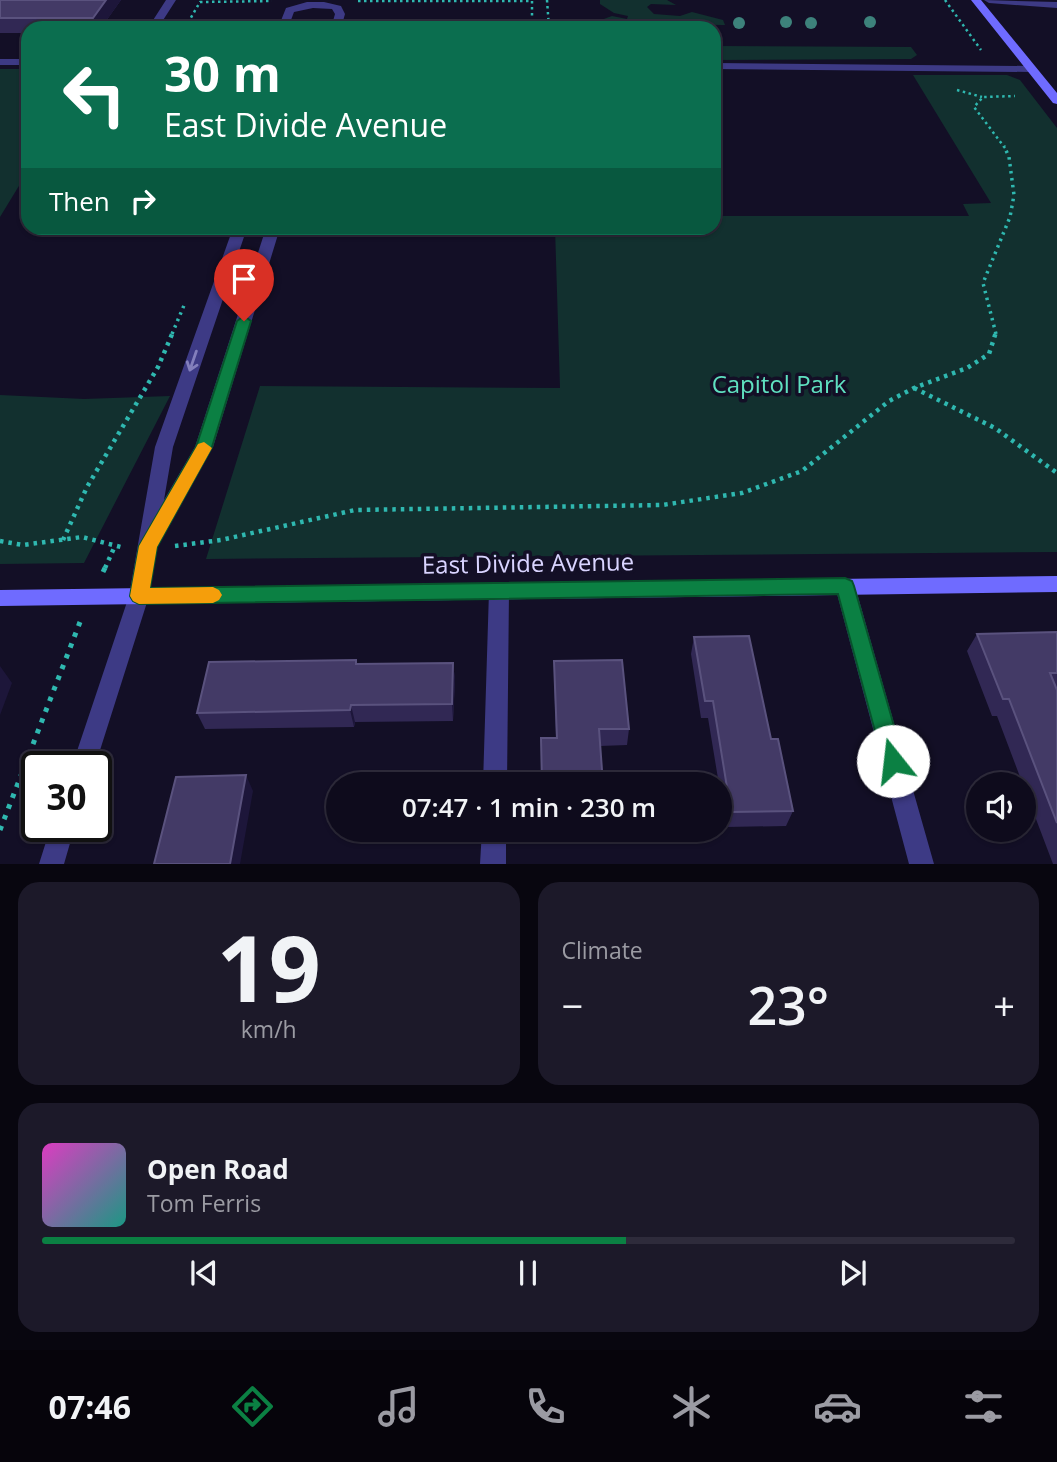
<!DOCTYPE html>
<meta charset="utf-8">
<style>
:root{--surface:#0e0b1c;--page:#1c1929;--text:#f1f3f6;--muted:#9b9ba3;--line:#2e2b3b;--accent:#0b8043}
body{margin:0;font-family:"Open Sans",sans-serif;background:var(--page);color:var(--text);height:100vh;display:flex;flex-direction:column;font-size:26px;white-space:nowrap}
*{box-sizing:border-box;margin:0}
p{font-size:23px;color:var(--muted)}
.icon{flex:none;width:38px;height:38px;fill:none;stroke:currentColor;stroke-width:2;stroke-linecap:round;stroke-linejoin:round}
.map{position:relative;height:864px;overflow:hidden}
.drawer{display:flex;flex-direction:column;gap:18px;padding:18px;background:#08060f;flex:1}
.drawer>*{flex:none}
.guide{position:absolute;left:21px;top:21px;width:700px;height:214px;border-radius:21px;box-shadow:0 2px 5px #0004,0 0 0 2px var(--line);background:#0b6e4f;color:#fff;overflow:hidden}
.buttons{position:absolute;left:966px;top:772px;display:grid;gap:14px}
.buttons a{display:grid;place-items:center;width:70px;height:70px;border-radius:50%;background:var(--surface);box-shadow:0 2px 5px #0004,0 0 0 2px var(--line);font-size:35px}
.speed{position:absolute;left:21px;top:751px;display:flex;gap:14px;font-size:35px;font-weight:700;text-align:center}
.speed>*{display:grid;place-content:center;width:91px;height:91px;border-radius:50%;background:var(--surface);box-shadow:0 2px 5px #0004,0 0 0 2px var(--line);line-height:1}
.speed .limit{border:4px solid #111;border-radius:10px;background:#fff;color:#111}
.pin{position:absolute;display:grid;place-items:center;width:60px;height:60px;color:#fff;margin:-72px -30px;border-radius:50% 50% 50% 0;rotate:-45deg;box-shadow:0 0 7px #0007}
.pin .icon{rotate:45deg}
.me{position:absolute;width:77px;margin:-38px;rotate:344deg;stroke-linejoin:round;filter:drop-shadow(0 0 5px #0008)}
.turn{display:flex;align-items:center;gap:24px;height:147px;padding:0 28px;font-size:32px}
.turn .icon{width:91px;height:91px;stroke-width:2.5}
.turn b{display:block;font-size:49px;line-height:60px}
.then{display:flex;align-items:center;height:66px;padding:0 28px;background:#0003;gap:14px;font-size:26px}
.big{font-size:52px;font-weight:600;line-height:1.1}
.drawer .widget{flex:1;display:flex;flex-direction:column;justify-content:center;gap:10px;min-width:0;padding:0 24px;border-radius:21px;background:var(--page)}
.drawer .dial{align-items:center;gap:0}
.dial b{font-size:91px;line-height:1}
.song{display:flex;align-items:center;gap:21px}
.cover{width:84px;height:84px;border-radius:10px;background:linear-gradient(135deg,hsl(310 70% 55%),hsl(170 70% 35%))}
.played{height:7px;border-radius:4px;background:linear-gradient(90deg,var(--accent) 60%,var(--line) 60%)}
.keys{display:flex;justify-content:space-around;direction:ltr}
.heat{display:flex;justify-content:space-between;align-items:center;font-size:38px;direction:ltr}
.drawer .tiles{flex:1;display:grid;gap:18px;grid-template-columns:1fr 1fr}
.widget:last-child{grid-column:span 2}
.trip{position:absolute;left:326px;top:772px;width:406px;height:70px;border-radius:35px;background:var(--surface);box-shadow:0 2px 5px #0004,0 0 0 2px var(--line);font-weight:600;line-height:70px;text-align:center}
.tabs{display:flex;height:112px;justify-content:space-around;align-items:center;background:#06040b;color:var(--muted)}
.tabs .icon{width:49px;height:49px}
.tabs .active{color:var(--accent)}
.tabs b{font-size:32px;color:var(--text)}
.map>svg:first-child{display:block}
.green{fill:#12302f}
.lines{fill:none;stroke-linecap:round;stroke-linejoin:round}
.path-far3{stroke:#2fb8b0;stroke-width:2.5;stroke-dasharray:2.5 3.5;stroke-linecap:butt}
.path-far2{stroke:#2fb8b0;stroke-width:3.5;stroke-dasharray:2.5 4.5;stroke-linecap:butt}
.path-far1{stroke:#2fb8b0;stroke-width:4.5;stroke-dasharray:3.5 5;stroke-linecap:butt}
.path{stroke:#2fb8b0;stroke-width:5;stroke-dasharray:4.5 7;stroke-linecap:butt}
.lane{fill:#3d3a85;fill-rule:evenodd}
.street{fill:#3d3a85;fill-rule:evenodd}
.secondary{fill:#6f6bff;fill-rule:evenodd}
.tree{fill:#3d827b}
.wall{fill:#312854}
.shaded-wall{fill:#1d163a}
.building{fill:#433a66;stroke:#5a527e;stroke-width:2}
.oneway{stroke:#837fbc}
.route{fill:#0b8043;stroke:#07532c;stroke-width:2}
.slow{fill:#f59e0b}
.labels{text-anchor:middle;stroke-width:7;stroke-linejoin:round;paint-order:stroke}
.park-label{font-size:24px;fill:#5fe0c0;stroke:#130f26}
.street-label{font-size:24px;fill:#d9d4ff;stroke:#130f26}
</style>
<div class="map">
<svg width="1057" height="864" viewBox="0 0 1057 864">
<rect width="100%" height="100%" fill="#130f26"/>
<path class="green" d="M600 0H667L676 5 651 4 647 7 654 14 680 16 692 12 723 20 725 25 608 24 601 20 612 16 627 19 628 16 614 13 600 4Z
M714 46 911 47 917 55 911 59 714 60Z
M0 69H28V171L0 217Z
M913 75H1007L1020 80 1057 128V552L206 559 260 386 560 388 555 228H714V216H969L963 204 991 203Z
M0 395 84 399 170 396 84 563 0 564Z"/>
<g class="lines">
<path class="path-far3" d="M547 0 549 28
M945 0 981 50
M358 1H532
M532 1V28
M185 28 200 2 272 1
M957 90 982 97
M1005 148 974 107 983 97 1015 96"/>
<path class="path-far2" d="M172 334 185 303
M996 334 983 283 1010 217 1014 195 1009 157 1004 146"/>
<path class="path-far1" d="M914 388 995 428 1057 473
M63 540 87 487 158 367 173 332
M0 541 23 545 82 537 121 547
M175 546 221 540 355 510 662 505 742 493 802 471 889 401 914 388 967 368 989 354 996 332
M105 568 114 548"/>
<path class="path" d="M103 572 106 566
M0 830 80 622"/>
<path class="lane" d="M166 0H176L158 28H148Z
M324 2 341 6 345 14 341 28H331L335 14 332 9 313 8 294 12 288 28H278L286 8 307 2Z
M0 59H28V65H0Z
M714 63 1031 66 1037 69 1031 72 714 69Z
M233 228H247L173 447 164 500 195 447 266 228H280L213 447 162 539 158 541 149 596 146 602 139 604 132 602 129 596 155 447Z
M499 583 506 585 509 591 507 784H483L489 591 492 585Z
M482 830H506V864H480Z"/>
<path class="street" d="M984 0 1057 2V8L989 3Z
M845 578 852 580 855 586 934 864H909L835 586 838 580Z
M139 588 146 590 149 596 95 766H72L129 596 132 590Z
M51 826H75L64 864H39Z"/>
<path class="secondary" d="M971 0H981L1057 93V104L1053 103Z
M1057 576V592L0 606V590Z"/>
</g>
<g class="tree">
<circle cx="786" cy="22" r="6"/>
<circle cx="870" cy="22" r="6"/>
<circle cx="739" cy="23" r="6"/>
<circle cx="811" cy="23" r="6"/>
</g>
<path class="wall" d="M0 0H121L101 28H28V33H0Z
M1057 632V864H1053L997 716H992L967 651 977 634Z
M694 637 771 739 793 811 786 826 726 827 708 718H701L691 654Z
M356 660 357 664 453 663 455 680 453 721 355 722 354 727 205 729 197 713Z
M554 661 629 729 627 745 600 746 603 784H541V738H556L554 678Z"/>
<path class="shaded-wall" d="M106 0H121L101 28H96L93 18Z
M453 663 455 680 453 721 452 704Z
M0 666 12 683 0 715Z
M351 705 355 722 354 727 350 710Z
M246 775 253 791 240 864H230Z"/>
<path class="building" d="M0 0H106L93 18H0Z
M1057 632V673H1050L1057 690V823L1009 699H1003L977 634Z
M749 636 771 739H778L793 811 731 812 713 701H705L694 637Z
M356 660V664L453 663 452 704 351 705 350 710 197 713 209 662Z
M622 660 629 729H599L603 784H542L541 738H557L554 661Z
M246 775 230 864H154L176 777Z"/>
<defs><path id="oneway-shaft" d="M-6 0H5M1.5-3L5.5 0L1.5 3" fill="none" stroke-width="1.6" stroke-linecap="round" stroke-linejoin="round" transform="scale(1.75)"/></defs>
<use class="oneway" href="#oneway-shaft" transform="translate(193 361) rotate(109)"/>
<path class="route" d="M244 316 251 321 212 447 157 547 150 588 845 578 852 581 854 586 904 761 901 768 893 771 886 768 883 761 838 594 139 604 133 601 130 596 139 546 196 447 237 321Z"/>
<path class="slow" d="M204 442 212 448 157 547 150 588 213 587 219 590 222 595 219 600 213 603 139 604 133 601 130 596 139 546 198 444Z"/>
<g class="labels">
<g class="park-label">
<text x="779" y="393">Capitol Park</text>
</g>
<g class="street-label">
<text transform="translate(528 564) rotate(-1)" y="8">East Divide Avenue</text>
</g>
</g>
</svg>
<div class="buttons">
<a><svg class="icon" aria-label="sound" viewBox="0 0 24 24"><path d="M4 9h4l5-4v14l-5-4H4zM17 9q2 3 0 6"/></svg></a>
</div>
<div class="speed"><div class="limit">30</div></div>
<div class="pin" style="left:244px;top:321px;background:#d93025"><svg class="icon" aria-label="arrive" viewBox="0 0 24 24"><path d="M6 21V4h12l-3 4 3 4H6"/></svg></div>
<svg class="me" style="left:893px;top:761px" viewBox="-20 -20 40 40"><circle r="19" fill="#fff"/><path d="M0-13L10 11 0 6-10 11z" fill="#0b8043"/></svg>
<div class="trip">07:47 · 1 min · 230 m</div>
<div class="guide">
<div class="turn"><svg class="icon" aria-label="left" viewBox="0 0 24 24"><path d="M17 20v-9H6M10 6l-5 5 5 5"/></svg><div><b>30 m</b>East Divide Avenue</div></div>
<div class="then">Then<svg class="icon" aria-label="right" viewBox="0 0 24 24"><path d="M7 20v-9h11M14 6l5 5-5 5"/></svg></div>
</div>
</div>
<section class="drawer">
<div class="tiles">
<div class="widget dial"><b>19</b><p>km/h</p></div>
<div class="widget"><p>Climate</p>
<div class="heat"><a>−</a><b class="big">23°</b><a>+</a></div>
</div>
<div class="widget">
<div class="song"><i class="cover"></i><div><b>Open Road</b><p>Tom Ferris</p></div></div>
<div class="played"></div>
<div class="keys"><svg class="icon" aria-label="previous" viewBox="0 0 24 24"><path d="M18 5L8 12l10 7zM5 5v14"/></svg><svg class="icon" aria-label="pause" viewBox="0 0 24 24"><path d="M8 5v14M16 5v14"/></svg><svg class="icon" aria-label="next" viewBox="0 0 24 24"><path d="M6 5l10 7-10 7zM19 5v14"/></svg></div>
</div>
</div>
</section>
<nav class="tabs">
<b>07:46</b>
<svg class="icon active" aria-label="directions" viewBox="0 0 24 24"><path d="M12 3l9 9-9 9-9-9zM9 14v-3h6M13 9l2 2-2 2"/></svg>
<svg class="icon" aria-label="music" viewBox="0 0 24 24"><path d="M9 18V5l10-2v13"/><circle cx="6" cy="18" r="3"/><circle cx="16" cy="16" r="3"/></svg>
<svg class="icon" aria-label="phone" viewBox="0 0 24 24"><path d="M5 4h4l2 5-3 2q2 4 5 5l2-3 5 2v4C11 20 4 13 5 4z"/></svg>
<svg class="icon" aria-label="climate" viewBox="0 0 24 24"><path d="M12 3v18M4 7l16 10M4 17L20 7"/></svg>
<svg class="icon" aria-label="car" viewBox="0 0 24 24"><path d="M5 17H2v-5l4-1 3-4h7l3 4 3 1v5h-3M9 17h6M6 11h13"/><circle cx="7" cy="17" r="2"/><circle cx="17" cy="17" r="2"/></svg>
<svg class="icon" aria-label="filters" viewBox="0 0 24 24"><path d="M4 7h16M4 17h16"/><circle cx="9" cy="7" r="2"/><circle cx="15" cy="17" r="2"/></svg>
</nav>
